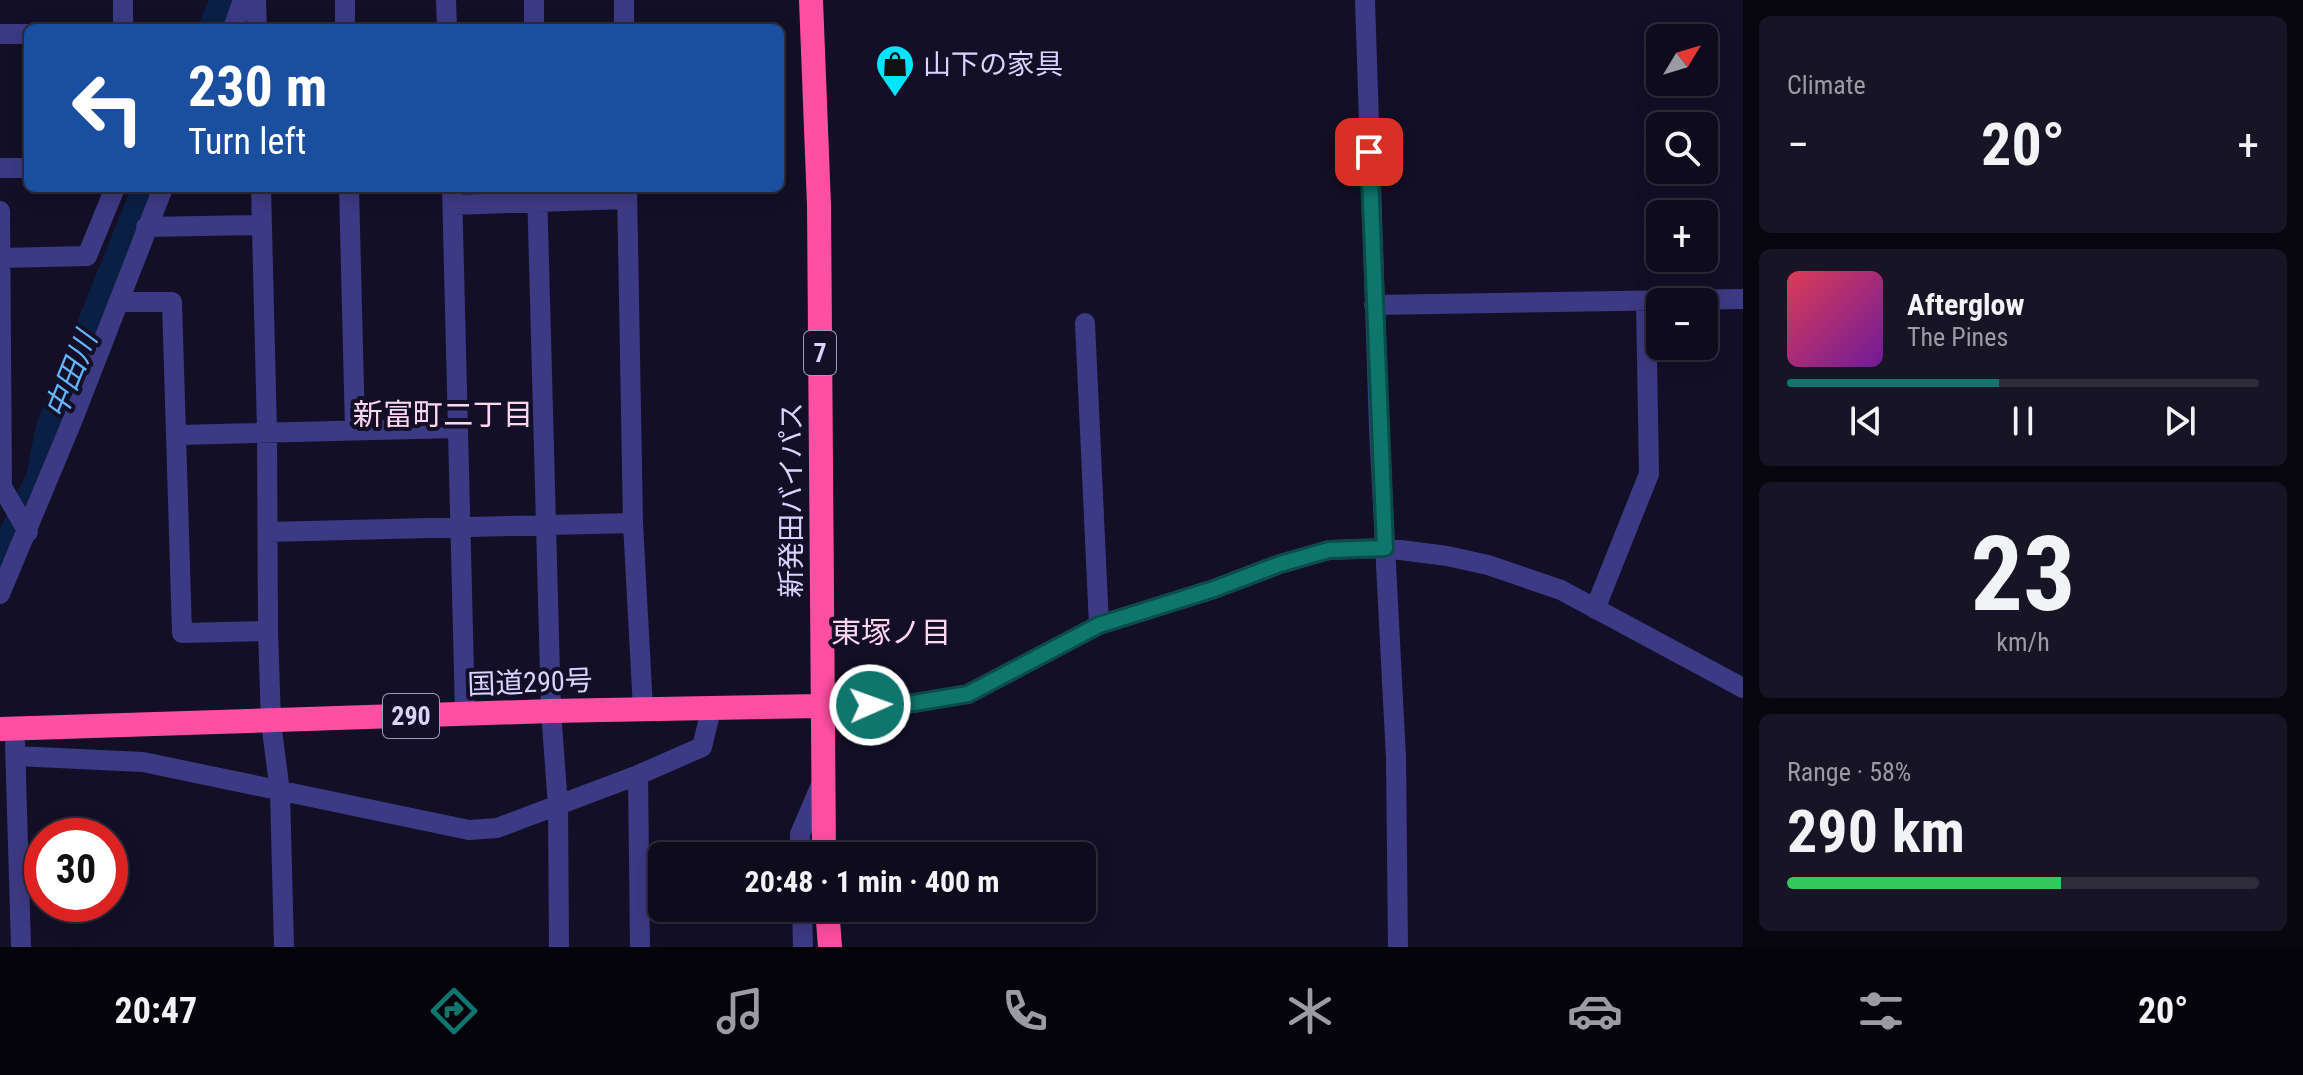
<!DOCTYPE html>
<meta charset="utf-8">
<style>
:root{--surface:#0e0b1c;--page:#171425;--text:#f1f3f6;--muted:#9b9ba3;--line:#2e2b3b;--accent:#0f766e}
body{margin:0;font-family:"Roboto Condensed","Noto Sans JP",sans-serif;background:var(--page);color:var(--text);height:100vh;display:flex;flex-direction:column;font-size:30px;white-space:nowrap}
*{box-sizing:border-box;margin:0}
p{font-size:26px;color:var(--muted)}
.icon{flex:none;width:44px;height:44px;fill:none;stroke:currentColor;stroke-width:2;stroke-linecap:round;stroke-linejoin:round}
.map{position:relative;flex:1;overflow:hidden}
.drawer{display:flex;flex-direction:column;gap:16px;padding:16px;background:#08060f;width:560px}
.drawer>*{flex:none}
.hud{position:absolute;left:24px;top:24px;width:760px;height:168px;border-radius:12px;box-shadow:0 4px 20px #0003,0 0 0 2px var(--line);background:#1a4fa0;color:#fff;overflow:hidden}
.needle{width:52px;rotate:52deg}
.tools{position:absolute;left:1646px;top:24px;display:grid;gap:16px}
.tools a{display:grid;place-items:center;width:72px;height:72px;border-radius:12px;background:var(--surface);box-shadow:0 4px 20px #0003,0 0 0 2px var(--line);font-size:40px}
.speed{position:absolute;left:24px;top:818px;display:flex;gap:16px;font-size:40px;font-weight:700;text-align:center}
.speed>*{display:grid;place-content:center;width:104px;height:104px;border-radius:50%;background:var(--surface);box-shadow:0 4px 20px #0003,0 0 0 2px var(--line);line-height:1}
.speed .limit{border:12px solid #d22;background:#fff;color:#111}
.pin{position:absolute;display:grid;place-items:center;width:68px;height:68px;color:#fff;margin:-34px;border-radius:16px;box-shadow:0 4px 12px #0006}
.me{position:absolute;width:88px;margin:-44px;rotate:88deg;stroke-linejoin:round;filter:drop-shadow(0 0 6px #0008)}
.turn{display:flex;align-items:center;gap:28px;height:168px;padding:0 32px;font-size:36px}
.turn .icon{width:104px;height:104px;stroke-width:2.5}
.turn b{display:block;font-size:56px;line-height:68px}
.big{font-size:60px;font-weight:700;line-height:1.1}
.drawer .widget{flex:1;display:flex;flex-direction:column;justify-content:center;gap:12px;min-width:0;padding:0 28px;border-radius:12px;background:var(--page)}
.drawer .dial{align-items:center;gap:0}
.dial b{font-size:104px;line-height:1}
.song{display:flex;align-items:center;gap:24px}
.cover{width:96px;height:96px;border-radius:12px;background:linear-gradient(135deg,hsl(350 70% 55%),hsl(280 70% 35%))}
.played{height:8px;border-radius:4px;background:linear-gradient(90deg,var(--accent) 45%,var(--line) 45%)}
.keys{display:flex;justify-content:space-around;direction:ltr}
.heat{display:flex;justify-content:space-between;align-items:center;font-size:44px;direction:ltr}
.charge{height:12px;border-radius:6px;background:linear-gradient(90deg,#34c759 58%,var(--line) 0)}
.trip{position:absolute;left:648px;top:842px;width:448px;height:80px;border-radius:12px;background:var(--surface);box-shadow:0 4px 20px #0003,0 0 0 2px var(--line);font-weight:700;line-height:80px;text-align:center}
.tab-bar{display:flex;height:128px;justify-content:space-around;align-items:center;background:#06040b;color:var(--muted)}
.tab-bar .icon{width:56px;height:56px}
.tab-bar .selected{color:var(--accent)}
.tab-bar b{font-size:36px;color:var(--text)}
main{display:flex;flex:1;min-height:0}
.map>svg:first-child{display:block}
.lines{fill:none;stroke-linecap:round;stroke-linejoin:round}
.river{stroke:#0a1f44;stroke-width:28}
.minor{stroke:#3d3a85;stroke-width:20}
.highway{stroke:#ff4fa3;stroke-width:24}
.route-casing{stroke:#0a4d48;stroke-width:20}
.route{stroke:#0f766e;stroke-width:14}
.labels{text-anchor:middle;stroke-width:8;stroke-linejoin:round;paint-order:stroke}
.shield{fill:#130f26;stroke:#9e99be;stroke-width:2}
.shield-label{font-size:26px;font-weight:bold;fill:#d9d4ff}
.poi-label{font-size:28px;fill:#d9d4ff;stroke:#130f26;text-anchor:start}
.street-label{font-size:28px;fill:#d9d4ff;stroke:#130f26}
.water-label{font-size:30px;font-style:italic;fill:#62b6ff;stroke:#130f26}
.neighbourhood-label{font-size:30px;fill:#ffd6f0;stroke:#130f26}
</style>
<main>
<div class="map">
<svg width="1743" height="947" viewBox="0 0 1743 947">
<rect width="100%" height="100%" fill="#130f26"/>
<g class="lines">
<path class="river" d="M212 28 224 0
M0 562 40 477 50 427 146 188"/>
<path class="minor" d="M256 0 257 28
M345 0V28
M446 0 447 28
M534 0V28
M624 0V28
M1365 0 1379 429 1396 758 1398 947
M123 28V0
M233 28 243 0
M0 34H28
M0 168H28
M261 188 267 431 268 631 271 722 280 792 284 947
M349 188 355 429
M452 188 465 713
M537 188 551 711 558 806 559 947
M627 188 633 523 643 709
M453 205 627 199
M0 211 2 487 28 532
M146 227 262 225
M1 258 87 256 115 188
M119 302H172L182 633 268 631
M1374 305 1743 299
M1085 323 1099 625
M178 435 456 428
M268 532 633 523
M0 594 71 424 163 188
M1595 609 1649 474 1646 301
M822 706 914 703 968 694 1099 625 1214 589 1280 564 1329 550 1385 548 1447 556 1488 565 1561 590 1743 688
M15 743 21 947
M16 756 143 762 469 830 497 828 638 775 702 747 711 710
M638 775 640 947
M801 856 800 834 821 785
M802 908 803 947"/>
<path class="highway" d="M811 0 819 205 824 856
M0 729 551 711 822 706
M827 908 830 947"/>
</g>
<g class="lines">
<g class="route-casing">
<path id="route" d="M870 705 914 703 968 694 1099 625 1214 589 1280 564 1329 550 1385 548 1369 152"/>
</g>
<use href="#route" class="route"/>
</g>
<defs>
<g id="shop-pin" transform="scale(2)"><path d="M0 17L-7.5 6A9.5 9.5 0 1 1 7.5 6Z" fill="#00e5ff" stroke="#130f26"/><path d="M-5-2.5h2.3a2.7 3.5 0 0 1 5.4 0H5L5.5 6h-11ZM-1.5-2.5h3a1.5 2.3 0 0 0-3 0Z" fill="#111"/></g>
</defs>
<g fill-rule="evenodd">
<use href="#shop-pin" x="895" y="64"/>
</g>
<g class="labels">
<g class="shield">
<rect x="804" y="331" width="32" height="44" rx="6"/>
<rect x="383" y="694" width="56" height="44" rx="6"/>
</g>
<g class="shield-label">
<text x="820" y="362">7</text>
<text x="411" y="725">290</text>
</g>
<g class="poi-label">
<text x="923" y="74">山下の家具</text>
</g>
<g class="street-label">
<text transform="translate(791 500) rotate(-90)" y="10">新発田バイパス</text>
<text transform="translate(530 682) rotate(-2)" y="10">国道290号</text>
</g>
<g class="water-label">
<text transform="translate(71 375) rotate(-68)" y="10">中田川</text>
</g>
<g class="neighbourhood-label">
<text x="443" y="425">新富町二丁目</text>
<text x="891" y="643">東塚ノ目</text>
</g>
</g>
</svg>
<div class="tools">
<a><svg class="needle" viewBox="-14 -14 28 28"><path d="M0-13l5 13h-10z" fill="#e53935"/><path d="M0 13l5-13h-10z" fill="#9b9ba3"/></svg></a>
<a><svg class="icon" aria-label="search" viewBox="0 0 24 24"><circle cx="10" cy="10" r="6"/><path d="M15 15l6 6"/></svg></a>
<a>+</a>
<a>−</a>
</div>
<div class="speed"><div class="limit">30</div></div>
<div class="pin" style="left:1369px;top:152px;background:#d93025"><svg class="icon" aria-label="arrive" viewBox="0 0 24 24"><path d="M6 21V4h12l-3 4 3 4H6"/></svg></div>
<svg class="me" style="left:870px;top:705px" viewBox="-20 -20 40 40"><circle r="17" fill="#0f766e" stroke="#fff" stroke-width="3"/><path d="M0-11L8 9 0 5-8 9z" fill="#fff"/></svg>
<div class="trip">20:48 · 1 min · 400 m</div>
<div class="hud">
<div class="turn"><svg class="icon" aria-label="left" viewBox="0 0 24 24"><path d="M17 20v-9H6M10 6l-5 5 5 5"/></svg><div><b>230 m</b>Turn left</div></div>
</div>
</div>
<section class="drawer">
<div class="widget"><p>Climate</p>
<div class="heat"><a>−</a><b class="big">20°</b><a>+</a></div>
</div>
<div class="widget">
<div class="song"><i class="cover"></i><div><b>Afterglow</b><p>The Pines</p></div></div>
<div class="played"></div>
<div class="keys"><svg class="icon" aria-label="previous" viewBox="0 0 24 24"><path d="M18 5L8 12l10 7zM5 5v14"/></svg><svg class="icon" aria-label="pause" viewBox="0 0 24 24"><path d="M8 5v14M16 5v14"/></svg><svg class="icon" aria-label="next" viewBox="0 0 24 24"><path d="M6 5l10 7-10 7zM19 5v14"/></svg></div>
</div>
<div class="widget dial"><b>23</b><p>km/h</p></div>
<div class="widget"><p>Range · 58%</p><b class="big">290 km</b><div class="charge"></div></div>
</section>
</main>
<nav class="tab-bar">
<b>20:47</b>
<svg class="icon selected" aria-label="directions" viewBox="0 0 24 24"><path d="M12 3l9 9-9 9-9-9zM9 14v-3h6M13 9l2 2-2 2"/></svg>
<svg class="icon" aria-label="music" viewBox="0 0 24 24"><path d="M9 18V5l10-2v13"/><circle cx="6" cy="18" r="3"/><circle cx="16" cy="16" r="3"/></svg>
<svg class="icon" aria-label="phone" viewBox="0 0 24 24"><path d="M5 4h4l2 5-3 2q2 4 5 5l2-3 5 2v4C11 20 4 13 5 4z"/></svg>
<svg class="icon" aria-label="climate" viewBox="0 0 24 24"><path d="M12 3v18M4 7l16 10M4 17L20 7"/></svg>
<svg class="icon" aria-label="car" viewBox="0 0 24 24"><path d="M5 17H2v-5l4-1 3-4h7l3 4 3 1v5h-3M9 17h6M6 11h13"/><circle cx="7" cy="17" r="2"/><circle cx="17" cy="17" r="2"/></svg>
<svg class="icon" aria-label="filters" viewBox="0 0 24 24"><path d="M4 7h16M4 17h16"/><circle cx="9" cy="7" r="2"/><circle cx="15" cy="17" r="2"/></svg>
<b>20°</b>
</nav>
